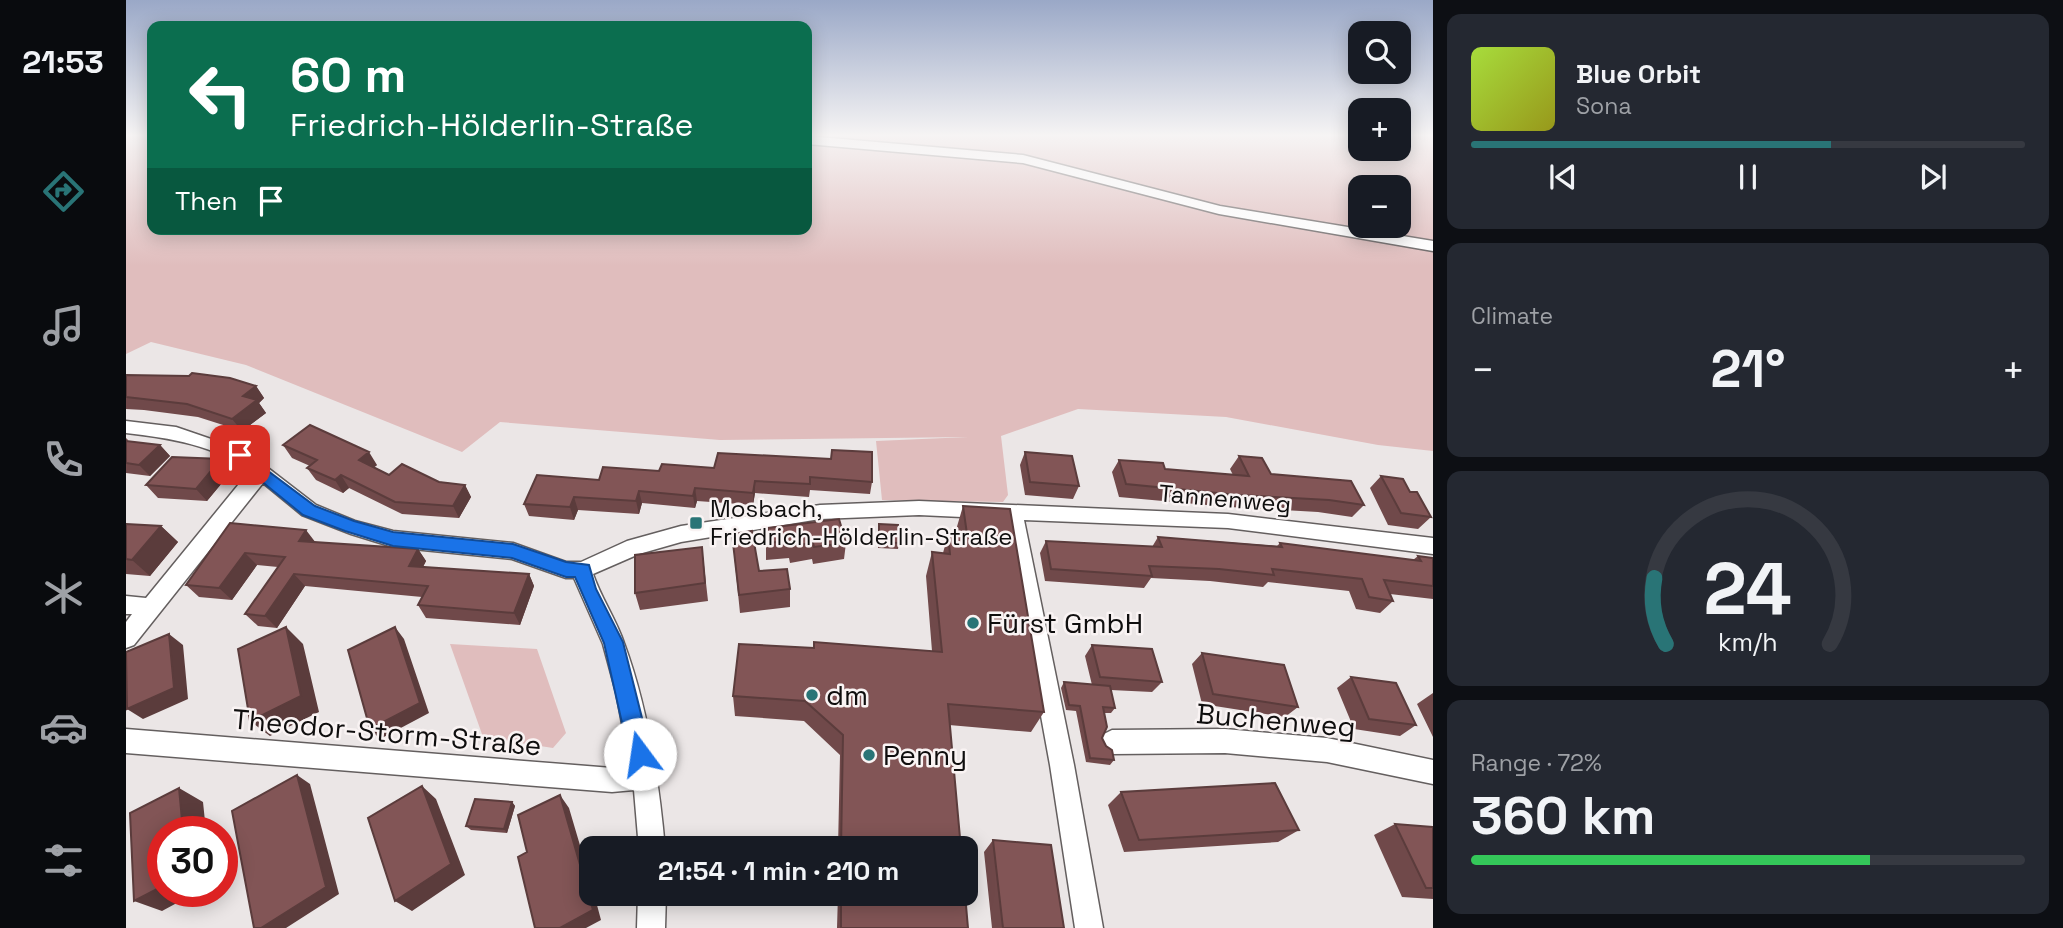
<!DOCTYPE html>
<meta charset="utf-8">
<style>
:root{--surface:#171b24;--page:#242831;--text:#f1f3f6;--muted:#9ea1a6;--line:#363941;--accent:#297476}
body{margin:0;font-family:"Space Grotesk",sans-serif;background:var(--page);color:var(--text);height:100vh;display:flex;flex-direction:column;font-size:26px;white-space:nowrap}
*{box-sizing:border-box;margin:0}
p{font-size:23px;color:var(--muted)}
.icon{flex:none;width:38px;height:38px;fill:none;stroke:currentColor;stroke-width:2;stroke-linecap:round;stroke-linejoin:round}
.map{position:relative;flex:1;overflow:hidden}
.drawer{display:flex;flex-direction:column;gap:14px;padding:14px;background:#0d0f14;width:630px}
.drawer>*{flex:none}
.guide{position:absolute;left:21px;top:21px;width:665px;height:214px;border-radius:14px;box-shadow:0 4px 18px #0003;background:#0b6e4f;color:#fff;overflow:hidden}
.controls{position:absolute;left:1222px;top:21px;display:grid;gap:14px}
.controls a{display:grid;place-items:center;width:63px;height:63px;border-radius:14px;background:var(--surface);box-shadow:0 4px 18px #0003;font-size:35px}
.speed{position:absolute;left:21px;top:816px;display:flex;gap:14px;font-size:35px;font-weight:700;text-align:center}
.speed>*{display:grid;place-content:center;width:91px;height:91px;border-radius:50%;background:var(--surface);box-shadow:0 4px 18px #0003;line-height:1}
.speed .limit{border:10px solid #d22;background:#fff;color:#111}
.pin{position:absolute;display:grid;place-items:center;width:60px;height:60px;color:#fff;margin:-30px;border-radius:14px;box-shadow:0 4px 10px #0006}
.me{position:absolute;width:77px;margin:-38px;rotate:346deg;stroke-linejoin:round;filter:drop-shadow(0 0 5px #0008)}
.turn{display:flex;align-items:center;gap:24px;height:147px;padding:0 28px;font-size:32px}
.turn .icon{width:91px;height:91px;stroke-width:2.5}
.turn b{display:block;font-size:49px;line-height:60px}
.then{display:flex;align-items:center;height:66px;padding:0 28px;background:#0003;gap:14px;font-size:26px}
.big{font-size:52px;font-weight:800;line-height:1.1}
.drawer .card{flex:1;display:flex;flex-direction:column;justify-content:center;gap:10px;min-width:0;padding:0 24px;border-radius:14px;background:var(--page)}
.drawer .dial{align-items:center;gap:0}
.dial svg{height:182px;overflow:visible;fill:none;stroke:var(--line);stroke-width:7;stroke-linecap:round;text-anchor:middle}
.dial text{fill:var(--text);stroke:none}
.song{display:flex;align-items:center;gap:21px}
.cover{width:84px;height:84px;border-radius:10px;background:linear-gradient(135deg,hsl(80 70% 55%),hsl(60 70% 35%))}
.played{height:7px;border-radius:4px;background:linear-gradient(90deg,var(--accent) 65%,var(--line) 65%)}
.keys{display:flex;justify-content:space-around;direction:ltr}
.heat{display:flex;justify-content:space-between;align-items:center;font-size:38px;direction:ltr}
.charge{height:10px;border-radius:5px;background:linear-gradient(90deg,#34c759 72%,var(--line) 0)}
.trip{position:absolute;left:453px;top:836px;width:399px;height:70px;border-radius:14px;background:var(--surface);box-shadow:0 4px 18px #0003;font-weight:800;line-height:70px;text-align:center}
main{display:flex;flex:1;min-height:0}
.menu{display:flex;flex-direction:column;width:126px;justify-content:space-around;align-items:center;background:#090b0e;color:var(--muted)}
.menu .icon{width:49px;height:49px}
.menu .current{color:var(--accent)}
.menu b{font-size:32px;color:var(--text)}
.map>svg:first-child{display:block}
.green{fill:#e0bdbd;fill-rule:evenodd}
.lines{fill:none;stroke-linecap:round;stroke-linejoin:round}
.minor-casing{stroke:#645f5f;stroke-width:3}
.tertiary-casing{stroke:#645f5f;stroke-width:3}
.minor{fill:#fff;fill-rule:evenodd}
.tertiary{fill:#fff;fill-rule:evenodd}
.wall{fill:#70494a}
.shaded-wall{fill:#5b3c3c}
.building{fill:#825556;stroke:#5b3c3c;stroke-width:2}
.route{fill:#1a73e8;stroke:#114b97;stroke-width:2}
.poi-dot{fill:#297476;stroke:#f9f3f3;stroke-width:2.5}
.labels{text-anchor:middle;stroke-width:5;stroke-linejoin:round;paint-order:stroke}
.street-label{font-size:24px;fill:#0f0e0e;stroke:#f9f3f3}
.poi-label{font-size:24px;fill:#0f0e0e;stroke:#f9f3f3;text-anchor:start}
.near-poi-label{font-size:28px;fill:#0f0e0e;stroke:#f9f3f3;text-anchor:start}
.near-street-label{font-size:28px;fill:#0f0e0e;stroke:#f9f3f3}
</style>
<main>
<nav class="menu">
<b>21:53</b>
<svg class="icon current" aria-label="directions" viewBox="0 0 24 24"><path d="M12 3l9 9-9 9-9-9zM9 14v-3h6M13 9l2 2-2 2"/></svg>
<svg class="icon" aria-label="music" viewBox="0 0 24 24"><path d="M9 18V5l10-2v13"/><circle cx="6" cy="18" r="3"/><circle cx="16" cy="16" r="3"/></svg>
<svg class="icon" aria-label="phone" viewBox="0 0 24 24"><path d="M5 4h4l2 5-3 2q2 4 5 5l2-3 5 2v4C11 20 4 13 5 4z"/></svg>
<svg class="icon" aria-label="climate" viewBox="0 0 24 24"><path d="M12 3v18M4 7l16 10M4 17L20 7"/></svg>
<svg class="icon" aria-label="car" viewBox="0 0 24 24"><path d="M5 17H2v-5l4-1 3-4h7l3 4 3 1v5h-3M9 17h6M6 11h13"/><circle cx="7" cy="17" r="2"/><circle cx="17" cy="17" r="2"/></svg>
<svg class="icon" aria-label="filters" viewBox="0 0 24 24"><path d="M4 7h16M4 17h16"/><circle cx="9" cy="7" r="2"/><circle cx="15" cy="17" r="2"/></svg>
</nav>
<div class="map">
<svg width="1307" height="928" viewBox="0 0 1307 928">
<rect width="100%" height="100%" fill="#ebe6e6"/>
<path class="green" d="M0 136H26V229H681V136H1234V149H1272V136H1307V451L1252 445 1100 417 952 409 875 436 882 495 877 502 756 500 750 441 842 437 594 440 374 422 336 452 120 365 25 342 0 354ZM1234 187H1272V226H1234Z
M324 644 411 649 440 733 427 748 357 737Z"/>
<g class="lines">
<g class="minor-casing">
<path id="minor" d="M0 421 50 427 120 451 190 505 229 521 267 531 387 543 440 562H455L501 541 555 526 694 505 793 501 1102 514 1307 538V554L1102 528 898 520 948 765 977 928H949L924 765 879 519 793 515 694 519 555 542 513 554 467 574C475 598 490 619 498 643 522 708 533 780 539 849H513L508 790 486 792 0 753V729L486 768 504 766 490 692 477 644 448 578H440L386 559 267 547 225 534 176 515 137 483 8 645 0 648V622L6 614H0V596L20 598 117 479 125 473C90 445 44 438 0 433Z
M1099 729 1201 738 1307 760V784L1201 762 1099 753 986 754 978 750 974 742 978 734 986 730Z
M512 894H540L539 928H511Z"/>
</g>
<g class="tertiary-casing">
<path id="tertiary" d="M682 136 897 155 1094 206 1307 241V251L1093 214 897 163 681 144Z"/>
</g>
<use href="#minor" class="minor"/>
<use href="#tertiary" class="tertiary"/>
</g>
<path class="wall" d="M0 375 130 386 138 398 133 403 140 413 116 431 72 417 18 410 0 409Z
M0 438 2 440 1 441 34 445 44 456 24 476 0 473Z
M157 445 251 465 248 467 263 475 339 485 345 497 333 518 276 514 223 488 217 493 190 480 181 468 184 466 166 458Z
M899 452 953 486 947 499 899 495 894 465Z
M1113 456 1145 474 1238 505 1226 517 1192 512 1103 507 993 497 986 472 993 460 1039 469 1107 475 1104 469Z
M95 459 105 472 81 501 32 498 20 485Z
M588 468 746 482 744 494 684 490 683 497 629 493 627 505 571 501 569 508 516 503 513 514 452 510 448 520 403 516 398 504 473 480 533 471Z
M1255 476 1284 492 1305 517 1292 529 1262 525 1244 488Z
M837 506 918 712 905 732 823 725 835 849H712L714 755 678 721 609 716 607 696 687 648 688 642 806 651 800 576 806 552 817 553 822 534H831L830 530Z
M104 523 190 542 292 549 300 561 297 567 403 574 408 586 394 625 300 618 292 605 296 597 179 586 151 628 132 626 119 614 152 567 131 565 106 600 73 597 60 585Z
M0 524 35 526 52 542 24 576 0 574Z
M753 524 773 543 772 549 752 548Z
M642 528 720 543 718 559 687 564 686 559 664 563 663 558 640 560V543Z
M606 534 633 571 664 589V607L614 613Z
M1032 537 1151 546 1154 543 1287 560 1292 556 1307 558V599L1264 594 1267 601 1254 613 1230 609 1223 591 1142 582 1137 587 1084 581 1025 578 1018 588 919 581 914 553 920 541 1026 547Z
M576 547 582 601 514 610 509 593Z
M966 645 1036 682 1026 692 985 690 989 708 985 713H978L976 738 988 760 984 765 960 762 950 711 940 710 935 688 938 682 966 685 959 656Z
M1076 653 1172 707 1159 717 1076 704 1066 664Z
M1225 677 1290 725 1274 736 1228 729 1211 688Z
M1307 693V737L1291 704Z
M995 792 1173 830 1152 842 998 852 982 805Z
M386 802 389 806 381 833 345 830 340 826Z
M1269 824 1307 827V899L1276 897 1248 835Z
M867 840 938 928H866L858 852Z
M712 894H839L842 928H711Z"/>
<path class="shaded-wall" d="M130 386 138 398 133 403 140 413 116 431 106 419 117 396Z
M34 445 44 456 24 476 13 465Z
M243 452 251 465 241 473 233 460Z
M95 459 105 472 81 501 70 489Z
M215 475 223 488 217 493 209 480Z
M629 481V493L627 505V493Z
M339 485 345 497 333 518 327 506Z
M569 488 571 501 569 508 567 496Z
M513 491 516 503 513 514 510 501Z
M448 497 452 510 448 520 444 507Z
M35 526 52 542 24 576 6 560Z
M180 530 190 543 173 541Z
M292 549 300 561 291 578 283 566Z
M119 553 131 565 106 600 93 588Z
M168 574 179 586 151 628 139 616Z
M403 574 408 586 394 625 388 613Z
M160 627 177 644 193 712 144 736 124 721Z
M269 627 278 639 303 713 254 739 244 729Z
M43 634 57 645 62 699 17 719 1 709Z
M171 775 184 784 213 894 160 928H135Z
M296 786 310 799 339 875 286 911 269 901Z
M53 788 77 802 80 831H57Z
M434 795 443 808 466 886V894H468L475 920 460 928H434Z
M386 802 389 806 381 833 378 829Z
M37 886V891H73L36 911 8 901Z"/>
<path class="building" d="M66 373 104 378 130 386 117 396 131 400 106 419 61 404 0 397V375L63 376Z
M184 425 243 452 233 460 263 475 276 464 313 482 339 485 327 506 269 502 215 475 209 480 181 468 191 460 157 445Z
M0 441 34 445 13 465 0 463Z
M706 450 746 452V482L684 477V484L629 481 627 493 569 488 567 496 513 491 510 501 448 497 444 507 398 504 411 475 473 480 477 467 533 471 536 464 588 468 592 453 705 459Z
M899 452 946 456 953 486 904 482Z
M1113 456 1136 458 1145 474 1225 481 1238 505 1203 500 1112 495 1000 484 993 460 1037 463 1039 469 1123 476Z
M46 457 95 459 70 489 20 485Z
M1255 476 1277 479 1284 492H1291L1305 517 1275 513Z
M837 506 884 509 918 712 822 704 835 849H715L717 735 679 701 607 696 613 644 688 648V642L816 652 806 552 824 554 822 534H841Z
M713 519 720 543 688 547 687 543 664 546 663 541 640 543 642 528Z
M104 523 180 530 173 541 292 549 283 566 403 574 388 613 292 605 302 586 168 574 139 616 119 614 159 557 119 553 93 588 60 585Z
M0 524 35 526 6 560 0 559Z
M753 524 772 525 773 543 753 542Z
M626 531 633 571 661 569 664 589 613 595 606 534Z
M1032 537 1156 547 1154 543 1295 561 1292 556 1307 558V586L1258 580 1267 601 1243 597 1236 579 1146 569 1148 575 1093 569 1023 566 1026 576 925 569 920 541 1036 547Z
M576 547 579 583 509 593V555Z
M160 627 175 696 124 721 112 649Z
M269 627 294 703 244 729 222 650Z
M43 634 48 688 1 709 0 652Z
M966 645 1026 649 1036 682 974 677Z
M1076 653 1158 665 1172 707 1087 694Z
M1225 677 1270 683 1290 725 1243 719Z
M938 682 984 686 989 708 977 707 981 727 976 738 980 746 986 750 988 760 964 758 954 706 943 705Z
M171 775 200 887 135 928H128L106 811Z
M1149 783 1173 830 1013 840 995 792Z
M296 786 325 864 269 901 242 818Z
M53 788 57 831H37V886L8 901 4 813Z
M434 795 467 910 434 928H409L392 857 401 852 392 815Z
M349 799 386 802 378 829 340 826Z
M1269 824 1307 827V888H1300Z
M867 840 925 845 938 928H877Z
M715 894H839L842 928H715Z"/>
<linearGradient id="sky" x2="0" y2="1"><stop stop-color="#9aa8c7"/><stop offset="0.51" stop-color="#f6f4f4"/><stop offset="1" stop-color="#f6f4f4" stop-opacity="0"/></linearGradient>
<rect width="1307" height="266" fill="url(#sky)"/>
<path class="route" d="M114 450 189 506 228 521 267 532 387 544 440 562 463 565 470 589 497 642 525 754 522 762 514 765 507 762 503 754 478 643 449 577H440L386 558 267 546 219 531 177 515 108 459 106 455 108 451Z"/>
<g class="poi-dot">
<rect x="563" y="516" width="14" height="14" rx="3.5"/>
<circle cx="847" cy="623" r="7"/>
<circle cx="686" cy="695" r="7"/>
<circle cx="743" cy="755" r="7"/>
</g>
<g class="labels">
<g class="street-label">
<text transform="translate(1099 499) rotate(5)" y="8">Tannenweg</text>
</g>
<g class="poi-label">
<text x="584" y="517">Mosbach,<tspan x="584" dy="28">Friedrich-Hölderlin-Straße</tspan></text>
</g>
<g class="near-poi-label">
<text x="861" y="633">Fürst GmbH</text>
<text x="700" y="705">dm</text>
<text x="757" y="765">Penny</text>
</g>
<g class="near-street-label">
<text transform="translate(1150 720) rotate(5)" y="10">Buchenweg</text>
<text transform="translate(261 732) rotate(5)" y="10">Theodor-Storm-Straße</text>
</g>
</g>
</svg>
<div class="controls">
<a><svg class="icon" aria-label="search" viewBox="0 0 24 24"><circle cx="10" cy="10" r="6"/><path d="M15 15l6 6"/></svg></a>
<a>+</a>
<a>−</a>
</div>
<div class="speed"><div class="limit">30</div></div>
<div class="pin" style="left:114px;top:455px;background:#d93025"><svg class="icon" aria-label="arrive" viewBox="0 0 24 24"><path d="M6 21V4h12l-3 4 3 4H6"/></svg></div>
<svg class="me" style="left:514px;top:754px" viewBox="-20 -20 40 40"><circle r="19" fill="#fff"/><path d="M0-13L10 11 0 6-10 11z" fill="#1a73e8"/></svg>
<div class="trip">21:54 · 1 min · 210 m</div>
<div class="guide">
<div class="turn"><svg class="icon" aria-label="left" viewBox="0 0 24 24"><path d="M17 20v-9H6M10 6l-5 5 5 5"/></svg><div><b>60 m</b>Friedrich-Hölderlin-Straße</div></div>
<div class="then">Then<svg class="icon" aria-label="arrive" viewBox="0 0 24 24"><path d="M6 21V4h12l-3 4 3 4H6"/></svg></div>
</div>
</div>
<section class="drawer">
<div class="card">
<div class="song"><i class="cover"></i><div><b>Blue Orbit</b><p>Sona</p></div></div>
<div class="played"></div>
<div class="keys"><svg class="icon" aria-label="previous" viewBox="0 0 24 24"><path d="M18 5L8 12l10 7zM5 5v14"/></svg><svg class="icon" aria-label="pause" viewBox="0 0 24 24"><path d="M8 5v14M16 5v14"/></svg><svg class="icon" aria-label="next" viewBox="0 0 24 24"><path d="M6 5l10 7-10 7zM19 5v14"/></svg></div>
</div>
<div class="card"><p>Climate</p>
<div class="heat"><a>−</a><b class="big">21°</b><a>+</a></div>
</div>
<div class="card dial"><svg viewBox="0 0 100 80">
<path d="M14 69A42 42 0 1 1 86 69"/>
<path d="M14 69A42 42 0 0 1 9 40" stroke="#297476"/>
<text x="50" y="56" font-size="32" font-weight="700">24</text>
<text x="50" y="72" font-size="11">km/h</text>
</svg></div>
<div class="card"><p>Range · 72%</p><b class="big">360 km</b><div class="charge"></div></div>
</section>
</main>
